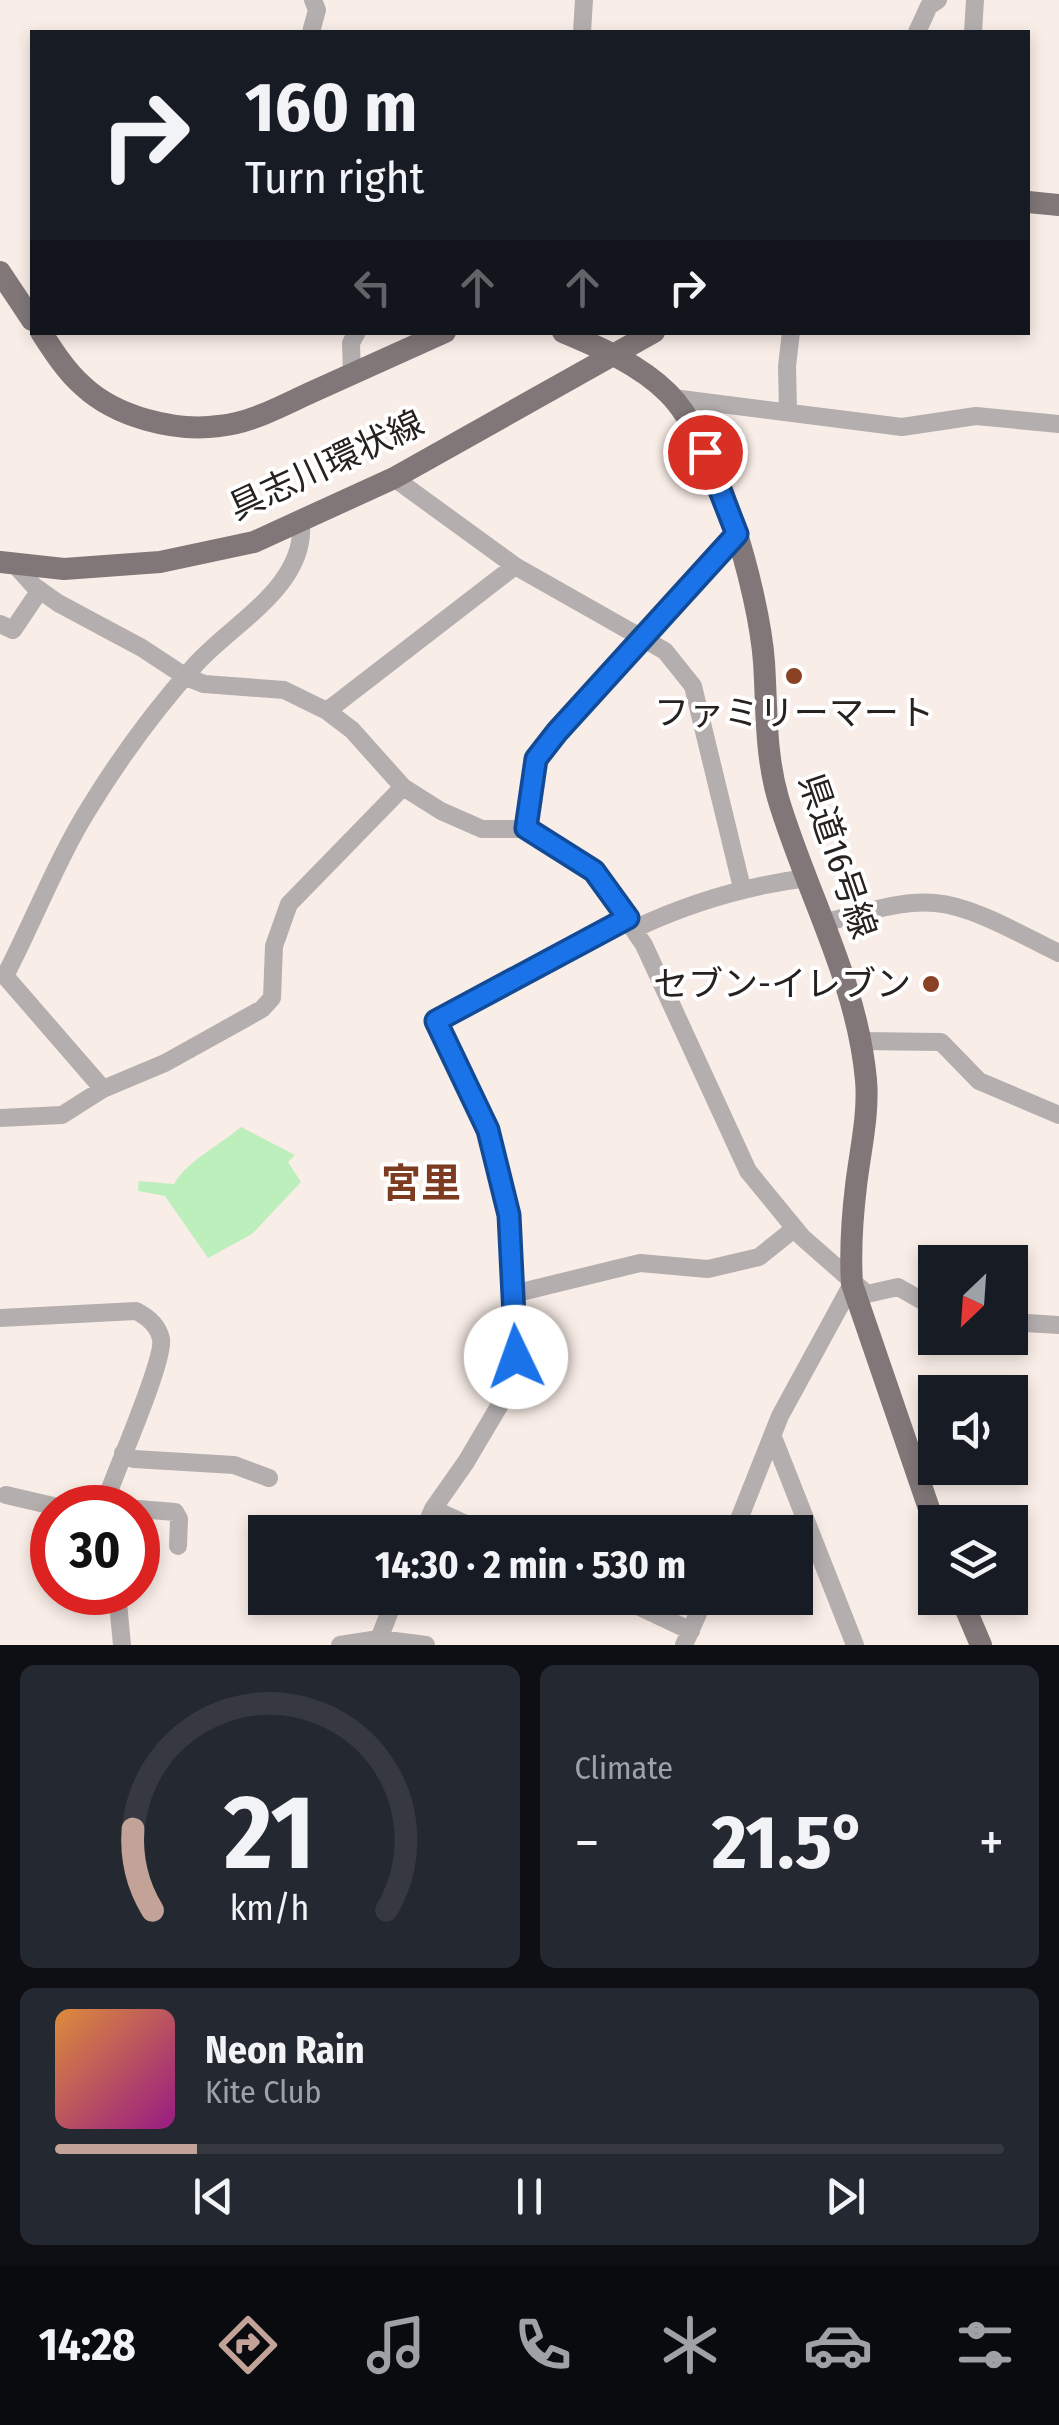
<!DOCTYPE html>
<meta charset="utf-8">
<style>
:root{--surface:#171b24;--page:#242831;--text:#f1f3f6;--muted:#9ea1a6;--line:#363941;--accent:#c3a398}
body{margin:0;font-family:"Fira Sans Condensed","Noto Sans JP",sans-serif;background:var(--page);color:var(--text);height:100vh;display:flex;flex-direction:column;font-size:38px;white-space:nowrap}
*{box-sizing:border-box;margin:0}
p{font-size:32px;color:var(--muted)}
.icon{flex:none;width:55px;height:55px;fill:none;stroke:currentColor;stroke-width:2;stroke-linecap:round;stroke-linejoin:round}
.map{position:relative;height:1645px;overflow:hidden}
.details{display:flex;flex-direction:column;gap:20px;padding:20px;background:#0d0f14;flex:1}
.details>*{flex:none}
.guide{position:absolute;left:30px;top:30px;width:1000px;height:305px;border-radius:0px;box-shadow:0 5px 15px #0003;background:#171b24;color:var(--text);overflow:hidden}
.needle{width:65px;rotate:205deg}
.buttons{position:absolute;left:918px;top:1245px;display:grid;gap:20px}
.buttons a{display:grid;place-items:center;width:110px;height:110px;border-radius:0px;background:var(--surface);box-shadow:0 5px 15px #0003;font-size:50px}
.speed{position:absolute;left:30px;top:1485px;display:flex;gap:20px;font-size:50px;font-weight:700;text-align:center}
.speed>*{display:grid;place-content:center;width:130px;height:130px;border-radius:50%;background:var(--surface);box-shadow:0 5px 15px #0003;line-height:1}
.speed .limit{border:15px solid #d22;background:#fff;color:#111}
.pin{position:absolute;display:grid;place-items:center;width:85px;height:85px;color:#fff;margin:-42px;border:5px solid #fff;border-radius:50%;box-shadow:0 2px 10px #0007}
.me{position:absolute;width:110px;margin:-55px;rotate:357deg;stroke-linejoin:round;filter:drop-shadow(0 0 8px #0008)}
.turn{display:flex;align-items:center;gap:35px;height:210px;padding:0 50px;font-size:45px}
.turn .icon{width:130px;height:130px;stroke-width:2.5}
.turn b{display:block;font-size:70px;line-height:85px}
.lanes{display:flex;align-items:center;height:95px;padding:0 50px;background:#0003;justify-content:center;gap:50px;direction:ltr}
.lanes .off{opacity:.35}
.big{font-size:75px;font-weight:700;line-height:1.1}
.details .widget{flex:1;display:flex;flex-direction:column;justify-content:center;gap:15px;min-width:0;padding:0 35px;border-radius:15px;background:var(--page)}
.details .dial{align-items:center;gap:0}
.dial svg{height:260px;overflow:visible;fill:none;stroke:var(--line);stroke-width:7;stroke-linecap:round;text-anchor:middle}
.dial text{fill:var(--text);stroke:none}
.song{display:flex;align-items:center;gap:30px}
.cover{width:120px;height:120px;border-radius:15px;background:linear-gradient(135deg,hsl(30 70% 55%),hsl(310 70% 35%))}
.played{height:10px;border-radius:5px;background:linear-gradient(90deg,var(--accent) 15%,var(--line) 15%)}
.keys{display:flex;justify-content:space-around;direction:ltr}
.heat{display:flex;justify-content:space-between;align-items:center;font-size:55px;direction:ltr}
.details .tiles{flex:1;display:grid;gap:20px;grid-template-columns:1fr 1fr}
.widget:last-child{grid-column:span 2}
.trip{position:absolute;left:248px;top:1515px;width:565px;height:100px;border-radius:0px;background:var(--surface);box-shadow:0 5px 15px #0003;font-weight:700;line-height:100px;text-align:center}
.menu{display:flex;height:160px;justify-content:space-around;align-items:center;background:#090b0e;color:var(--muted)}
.menu .icon{width:70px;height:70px}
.menu .active{color:var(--accent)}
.menu b{font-size:45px;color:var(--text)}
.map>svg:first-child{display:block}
.green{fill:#bcefbb}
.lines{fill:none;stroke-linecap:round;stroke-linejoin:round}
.minor{stroke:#b4aeaf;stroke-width:18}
.major{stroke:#817778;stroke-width:22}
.route-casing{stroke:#114b97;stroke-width:25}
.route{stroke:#1a73e8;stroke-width:18}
.poi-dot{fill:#8a4124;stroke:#fff;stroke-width:4}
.labels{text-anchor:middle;stroke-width:8;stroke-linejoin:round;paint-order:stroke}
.street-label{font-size:35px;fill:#26221f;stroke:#fff}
.poi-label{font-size:35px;fill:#26221f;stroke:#fff}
.quarter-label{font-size:40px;font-weight:bold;fill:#7d3b21;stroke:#fff}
</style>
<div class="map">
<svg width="1059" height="1645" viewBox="0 0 1059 1645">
<rect width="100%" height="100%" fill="#f9ede7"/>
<path class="green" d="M241 1127 295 1155 288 1162 301 1182 252 1234 208 1258 165 1196 138 1191 139 1181 174 1184C187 1161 220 1145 241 1127Z"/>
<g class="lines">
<path class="minor" d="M311 32 317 10 313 0
M582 32 584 0
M917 32 929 6 938 0
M973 32 975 0
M352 374 351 343 357 332
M673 398 902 427 976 416 1059 424
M788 411 787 366 791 332
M394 478 515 566 665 651 693 686 742 888
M16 566 34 586 58 603 142 648 186 677 204 684 284 690 327 711 352 730 403 787 441 811 482 829H526L594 871 644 945 748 1171 802 1237 867 1294 898 1287 935 1308
M0 624 13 630 40 590
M327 711 515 566
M526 829 536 759 557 732 737 534
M826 922C860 914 899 900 935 903 974 906 1023 936 1059 953
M634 929C691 902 745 886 807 878
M0 974 5 976 103 1089
M5 976C33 922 59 855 91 805 120 758 159 705 196 664 233 623 306 586 301 523
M861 1041 941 1042 979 1081 1059 1115
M0 1118 62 1115 103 1089 165 1063 262 1009 272 998 274 946 289 904 403 787
M513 1294 640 1263 708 1269 759 1257 794 1229
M0 1318 136 1311C148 1317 158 1325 161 1339 165 1359 119 1463 110 1489L108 1508
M1010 1322 1059 1325
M773 1437 855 1645
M123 1453 134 1459 234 1465 269 1478
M6 1495 62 1508
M138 1509 175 1512 179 1519 178 1546
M433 1509 483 1532
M423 1532 433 1509 466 1462 508 1391 516 1357 509 1215 488 1131 436 1021 628 918
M734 1532 780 1416 852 1284
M117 1592 122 1645
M621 1598 691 1631
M340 1645 379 1639 426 1645
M381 1645 379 1639 395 1598
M684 1645 705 1598"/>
<path class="major" d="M1028 202 1059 205
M0 272 32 320
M41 332C54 352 66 371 83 386 116 417 175 432 219 426 252 423 283 405 312 392 356 372 400 352 445 332
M563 332C599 347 640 365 668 393 717 442 759 593 764 662 767 708 765 753 778 798 806 892 857 980 866 1080 869 1115 860 1151 856 1186 852 1219 850 1251 852 1284L935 1526
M0 562 64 569 160 562 254 542 394 478 654 332
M961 1598 981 1645"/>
</g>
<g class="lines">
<g class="route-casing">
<path id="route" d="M516 1357 509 1215 488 1130 436 1021 628 918 594 871 526 828 536 759 557 732 737 534 705 452"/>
</g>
<use href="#route" class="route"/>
</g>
<g class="poi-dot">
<circle cx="794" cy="676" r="10"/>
<circle cx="931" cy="984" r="10"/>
</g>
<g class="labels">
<g class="street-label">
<text transform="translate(326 465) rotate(-25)" y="12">具志川環状線</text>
<text transform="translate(838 856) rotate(71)" y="12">県道16号線</text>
</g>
<g class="poi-label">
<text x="794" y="725">ファミリーマート</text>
<text x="911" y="996" text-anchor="end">セブン-イレブン</text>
</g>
<g class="quarter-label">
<text x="421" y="1197">宮里</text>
</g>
</g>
</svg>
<div class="buttons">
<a><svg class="needle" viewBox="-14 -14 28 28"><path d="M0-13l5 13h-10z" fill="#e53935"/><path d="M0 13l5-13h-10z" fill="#9ea1a6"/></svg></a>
<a><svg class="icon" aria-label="sound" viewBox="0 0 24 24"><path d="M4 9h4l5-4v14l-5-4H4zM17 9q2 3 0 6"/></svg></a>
<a><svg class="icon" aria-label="layers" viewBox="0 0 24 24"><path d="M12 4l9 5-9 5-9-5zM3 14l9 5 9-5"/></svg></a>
</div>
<div class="speed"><div class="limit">30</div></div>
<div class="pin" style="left:705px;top:452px;background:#d93025"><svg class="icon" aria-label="arrive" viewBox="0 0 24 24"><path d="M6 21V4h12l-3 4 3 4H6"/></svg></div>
<svg class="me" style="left:516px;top:1357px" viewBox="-20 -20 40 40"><circle r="19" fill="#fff"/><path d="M0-13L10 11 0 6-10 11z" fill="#1a73e8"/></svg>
<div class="trip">14:30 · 2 min · 530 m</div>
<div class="guide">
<div class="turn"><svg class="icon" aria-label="right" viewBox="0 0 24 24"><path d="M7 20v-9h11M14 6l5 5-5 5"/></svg><div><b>160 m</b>Turn right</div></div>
<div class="lanes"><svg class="icon off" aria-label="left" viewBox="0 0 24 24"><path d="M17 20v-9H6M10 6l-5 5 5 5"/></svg><svg class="icon off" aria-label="ahead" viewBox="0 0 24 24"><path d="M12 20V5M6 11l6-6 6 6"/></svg><svg class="icon off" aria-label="ahead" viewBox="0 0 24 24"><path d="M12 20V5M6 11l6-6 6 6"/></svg><svg class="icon" aria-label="right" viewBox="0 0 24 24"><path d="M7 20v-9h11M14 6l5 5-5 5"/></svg></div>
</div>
</div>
<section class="details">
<div class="tiles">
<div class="widget dial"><svg viewBox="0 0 100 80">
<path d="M14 69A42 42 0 1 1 86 69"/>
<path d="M14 69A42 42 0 0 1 8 44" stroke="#c3a398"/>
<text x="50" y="56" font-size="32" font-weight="700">21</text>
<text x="50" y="72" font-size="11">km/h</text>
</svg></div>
<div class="widget"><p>Climate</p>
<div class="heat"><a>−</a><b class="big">21.5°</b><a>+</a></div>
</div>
<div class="widget">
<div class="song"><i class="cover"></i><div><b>Neon Rain</b><p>Kite Club</p></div></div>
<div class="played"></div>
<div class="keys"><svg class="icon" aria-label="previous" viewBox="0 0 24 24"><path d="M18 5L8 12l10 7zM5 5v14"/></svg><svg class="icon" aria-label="pause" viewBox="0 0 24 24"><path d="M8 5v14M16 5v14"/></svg><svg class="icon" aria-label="next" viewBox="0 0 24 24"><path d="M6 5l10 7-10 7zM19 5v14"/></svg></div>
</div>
</div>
</section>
<nav class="menu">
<b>14:28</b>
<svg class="icon active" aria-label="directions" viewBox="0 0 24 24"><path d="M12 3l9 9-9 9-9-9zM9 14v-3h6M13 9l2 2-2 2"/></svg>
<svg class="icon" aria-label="music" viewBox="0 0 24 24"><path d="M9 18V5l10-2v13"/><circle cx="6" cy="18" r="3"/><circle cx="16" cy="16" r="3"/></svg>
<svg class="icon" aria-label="phone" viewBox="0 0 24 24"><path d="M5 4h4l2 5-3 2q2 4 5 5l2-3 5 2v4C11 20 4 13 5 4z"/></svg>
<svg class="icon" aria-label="climate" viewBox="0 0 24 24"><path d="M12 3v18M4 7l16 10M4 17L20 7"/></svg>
<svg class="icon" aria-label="car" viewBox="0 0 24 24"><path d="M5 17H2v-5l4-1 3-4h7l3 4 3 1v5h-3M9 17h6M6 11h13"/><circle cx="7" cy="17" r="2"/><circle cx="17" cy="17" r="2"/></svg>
<svg class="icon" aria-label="filters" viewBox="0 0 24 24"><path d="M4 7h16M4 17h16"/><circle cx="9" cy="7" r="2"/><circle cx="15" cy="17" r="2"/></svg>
</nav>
